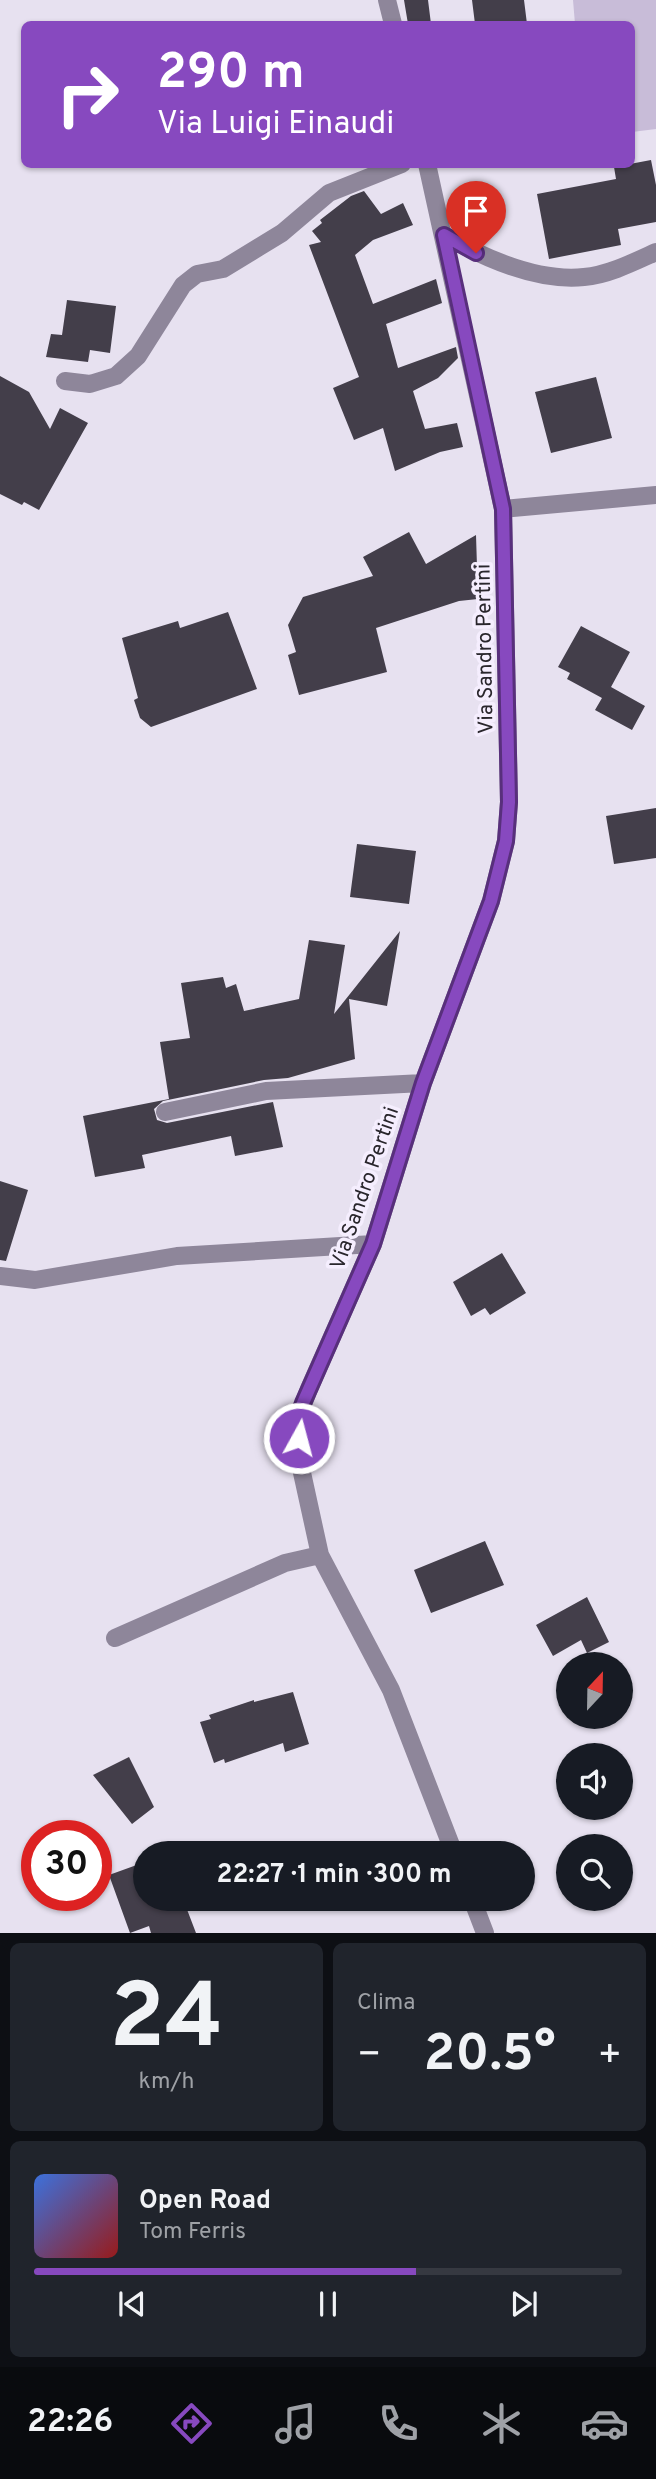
<!DOCTYPE html>
<html lang="it">
<meta charset="utf-8">
<style>
:root{--surface:#171b24;--page:#20242c;--text:#f1f3f6;--muted:#9ea1a6;--line:#363941;--accent:#8749bf}
body{margin:0;font-family:Overpass,sans-serif;background:var(--page);color:var(--text);height:100vh;display:flex;flex-direction:column;font-size:26px;white-space:nowrap}
*{box-sizing:border-box;margin:0}
p{font-size:23px;color:var(--muted)}
.icon{flex:none;width:38px;height:38px;fill:none;stroke:currentColor;stroke-width:2;stroke-linecap:round;stroke-linejoin:round}
.map{position:relative;height:1933px;overflow:hidden}
.drawer{display:flex;flex-direction:column;gap:10px;padding:10px;background:#0d0f14;flex:1}
.drawer>*{flex:none}
.hud{position:absolute;left:21px;top:21px;width:614px;height:147px;border-radius:10px;box-shadow:0 2px 5px #0004;background:#8749bf;color:#fff;overflow:hidden}
.needle{width:46px;rotate:22deg}
.buttons{position:absolute;left:556px;top:1652px;display:grid;gap:14px}
.buttons a{display:grid;place-items:center;width:77px;height:77px;border-radius:50%;background:var(--surface);box-shadow:0 2px 5px #0004;font-size:35px}
.speed{position:absolute;left:21px;top:1820px;display:flex;gap:14px;font-size:35px;font-weight:700;text-align:center}
.speed>*{display:grid;place-content:center;width:91px;height:91px;border-radius:50%;background:var(--surface);box-shadow:0 2px 5px #0004;line-height:1}
.speed .limit{border:10px solid #d22;background:#fff;color:#111}
.pin{position:absolute;display:grid;place-items:center;width:60px;height:60px;color:#fff;margin:-72px -30px;border-radius:50% 50% 50% 0;rotate:-45deg;box-shadow:0 0 7px #0007}
.pin .icon{rotate:45deg}
.me{position:absolute;width:77px;margin:-38px;rotate:7deg;stroke-linejoin:round;filter:drop-shadow(0 0 5px #0008)}
.turn{display:flex;align-items:center;gap:24px;height:147px;padding:0 21px;font-size:32px}
.turn .icon{width:91px;height:91px;stroke-width:2.5}
.turn b{display:block;font-size:49px;line-height:60px}
.big{font-size:52px;font-weight:700;line-height:1.1}
.drawer .tile{flex:1;display:flex;flex-direction:column;justify-content:center;gap:10px;min-width:0;padding:0 24px;border-radius:10px;background:var(--page)}
.drawer .dial{align-items:center;gap:0}
.dial b{font-size:91px;line-height:1}
.song{display:flex;align-items:center;gap:21px}
.cover{width:84px;height:84px;border-radius:10px;background:linear-gradient(135deg,hsl(220 70% 55%),hsl(0 70% 35%))}
.played{height:7px;border-radius:4px;background:linear-gradient(90deg,var(--accent) 65%,var(--line) 65%)}
.keys{display:flex;justify-content:space-around;direction:ltr}
.heat{display:flex;justify-content:space-between;align-items:center;font-size:38px;direction:ltr}
.drawer .tiles{flex:1;display:grid;gap:10px;grid-template-columns:1fr 1fr}
.tile:last-child{grid-column:span 2}
.trip{position:absolute;left:133px;top:1841px;width:402px;height:70px;border-radius:35px;background:var(--surface);box-shadow:0 2px 5px #0004;font-weight:700;line-height:70px;text-align:center}
.tab-bar{display:flex;height:112px;justify-content:space-around;align-items:center;background:#090b0e;color:var(--muted)}
.tab-bar .icon{width:49px;height:49px}
.tab-bar .active{color:var(--accent)}
.tab-bar b{font-size:32px;color:var(--text)}
.map>svg:first-child{display:block}
.green{fill:#c8bcd8}
.building{fill:#433e4a}
.lines{fill:none;stroke-linecap:round;stroke-linejoin:round}
.minor{stroke:#8e869a;stroke-width:18}
.route-casing{stroke:#582f7c;stroke-width:18}
.route{stroke:#8749bf;stroke-width:12}
.labels{text-anchor:middle;stroke-width:7;stroke-linejoin:round;paint-order:stroke}
.street-label{font-size:21px;fill:#29262c;stroke:#f5eefe}
</style>
<div class="map">
<svg width="656" height="1933" viewBox="0 0 656 1933">
<rect width="100%" height="100%" fill="#e7e1f0"/>
<path class="green" d="M573 0H656V129L632 132V24H575Z"/>
<path class="building" d="M404 0H428L431 24H408Z
M472 0H524L527 24H475Z
M651 160 656 185V222L618 229 621 245 549 259 537 194 616 179 614 167Z
M364 191 381 214 403 203 413 225 373 240 355 255 373 304 436 279 442 303 386 324 398 368 456 347 458 358 438 378 413 391 425 429 457 423 463 447 440 452 395 471 383 428 354 440 333 388 359 377 309 245 321 242 312 231 322 223 320 220 351 196Z
M67 300 116 306 110 353 90 350 88 362 46 357 51 334 62 335Z
M0 376 29 392 50 429 60 408 88 423 39 510 24 502 22 505 0 494Z
M596 377 612 438 551 453 535 392Z
M409 532 426 564 476 535 478 599 459 601 376 628 387 672 299 695 288 655 296 652 288 625 303 597 373 576 363 557Z
M228 612 257 689 151 727 140 718 134 700 138 698 122 638 178 621 180 628Z
M581 626 630 652 611 687 645 706 632 730 595 710 602 698 567 679 570 673 558 667Z
M656 808V858L614 864 606 816Z
M357 844 416 851 409 904 350 897Z
M400 931 387 1006 349 999 355 1059 288 1078 264 1080 163 1101 154 1109 157 1120 167 1123 273 1102 283 1147 235 1156 231 1136 142 1155 145 1168 95 1177 83 1116 169 1099 160 1042 190 1038 181 983 223 977 226 988 236 984 244 1011 299 999 309 940 345 945 334 1014Z
M0 1181 28 1190 6 1261 0 1260Z
M502 1253 526 1293 490 1315 485 1308 471 1316 453 1282Z
M485 1541 504 1585 431 1613 414 1570Z
M587 1597 609 1642 587 1653 581 1640 553 1656 536 1625Z
M293 1692 309 1744 285 1752 283 1743 225 1763 224 1759 214 1763 200 1722 211 1719 209 1715 254 1700V1702Z
M129 1757 154 1807 132 1824 93 1775Z
M145 1862V1899H183L196 1933H151L149 1926 130 1933 109 1875Z"/>
<g class="lines">
<path class="minor" d="M387 0 393 24
M427 164 503 509 509 802 506 841 491 901 423 1083 373 1244 309 1389 298 1417 299 1459 320 1555 391 1690 454 1853
M444 235C484 258 536 282 584 277 608 275 634 262 656 252
M65 381 90 384 116 376 138 356 183 285 197 274 223 269 282 233 329 193 402 164
M503 509 656 495
M165 1112 266 1091 423 1083
M0 1276 35 1280 177 1256 373 1244
M115 1638 285 1563 320 1555
M472 1899 485 1933"/>
</g>
<g class="lines">
<g class="route-casing">
<path id="route" d="M299 1438 298 1417 303 1403 373 1244 423 1083 491 901 506 841 509 802 503 509 444 235 476 253"/>
</g>
<use href="#route" class="route"/>
</g>
<g class="labels">
<g class="street-label">
<text transform="translate(484 649) rotate(-91)" y="7">Via Sandro Pertini</text>
<text transform="translate(364 1188) rotate(-71)" y="7">Via Sandro Pertini</text>
</g>
</g>
</svg>
<div class="buttons">
<a><svg class="needle" viewBox="-14 -14 28 28"><path d="M0-13l5 13h-10z" fill="#e53935"/><path d="M0 13l5-13h-10z" fill="#9ea1a6"/></svg></a>
<a><svg class="icon" aria-label="sound" viewBox="0 0 24 24"><path d="M4 9h4l5-4v14l-5-4H4zM17 9q2 3 0 6"/></svg></a>
<a><svg class="icon" aria-label="search" viewBox="0 0 24 24"><circle cx="10" cy="10" r="6"/><path d="M15 15l6 6"/></svg></a>
</div>
<div class="speed"><div class="limit">30</div></div>
<div class="pin" style="left:476px;top:253px;background:#d93025"><svg class="icon" aria-label="arrive" viewBox="0 0 24 24"><path d="M6 21V4h12l-3 4 3 4H6"/></svg></div>
<svg class="me" style="left:299px;top:1438px" viewBox="-20 -20 40 40"><circle r="17" fill="#8749bf" stroke="#fff" stroke-width="3"/><path d="M0-11L8 9 0 5-8 9z" fill="#fff"/></svg>
<div class="trip">22:27 · 1 min · 300 m</div>
<div class="hud">
<div class="turn"><svg class="icon" aria-label="right" viewBox="0 0 24 24"><path d="M7 20v-9h11M14 6l5 5-5 5"/></svg><div><b>290 m</b>Via Luigi Einaudi</div></div>
</div>
</div>
<section class="drawer">
<div class="tiles">
<div class="tile dial"><b>24</b><p>km/h</p></div>
<div class="tile"><p>Clima</p>
<div class="heat"><a>−</a><b class="big">20.5°</b><a>+</a></div>
</div>
<div class="tile">
<div class="song"><i class="cover"></i><div><b>Open Road</b><p>Tom Ferris</p></div></div>
<div class="played"></div>
<div class="keys"><svg class="icon" aria-label="previous" viewBox="0 0 24 24"><path d="M18 5L8 12l10 7zM5 5v14"/></svg><svg class="icon" aria-label="pause" viewBox="0 0 24 24"><path d="M8 5v14M16 5v14"/></svg><svg class="icon" aria-label="next" viewBox="0 0 24 24"><path d="M6 5l10 7-10 7zM19 5v14"/></svg></div>
</div>
</div>
</section>
<nav class="tab-bar">
<b>22:26</b>
<svg class="icon active" aria-label="directions" viewBox="0 0 24 24"><path d="M12 3l9 9-9 9-9-9zM9 14v-3h6M13 9l2 2-2 2"/></svg>
<svg class="icon" aria-label="music" viewBox="0 0 24 24"><path d="M9 18V5l10-2v13"/><circle cx="6" cy="18" r="3"/><circle cx="16" cy="16" r="3"/></svg>
<svg class="icon" aria-label="phone" viewBox="0 0 24 24"><path d="M5 4h4l2 5-3 2q2 4 5 5l2-3 5 2v4C11 20 4 13 5 4z"/></svg>
<svg class="icon" aria-label="climate" viewBox="0 0 24 24"><path d="M12 3v18M4 7l16 10M4 17L20 7"/></svg>
<svg class="icon" aria-label="car" viewBox="0 0 24 24"><path d="M5 17H2v-5l4-1 3-4h7l3 4 3 1v5h-3M9 17h6M6 11h13"/><circle cx="7" cy="17" r="2"/><circle cx="17" cy="17" r="2"/></svg>
</nav>
